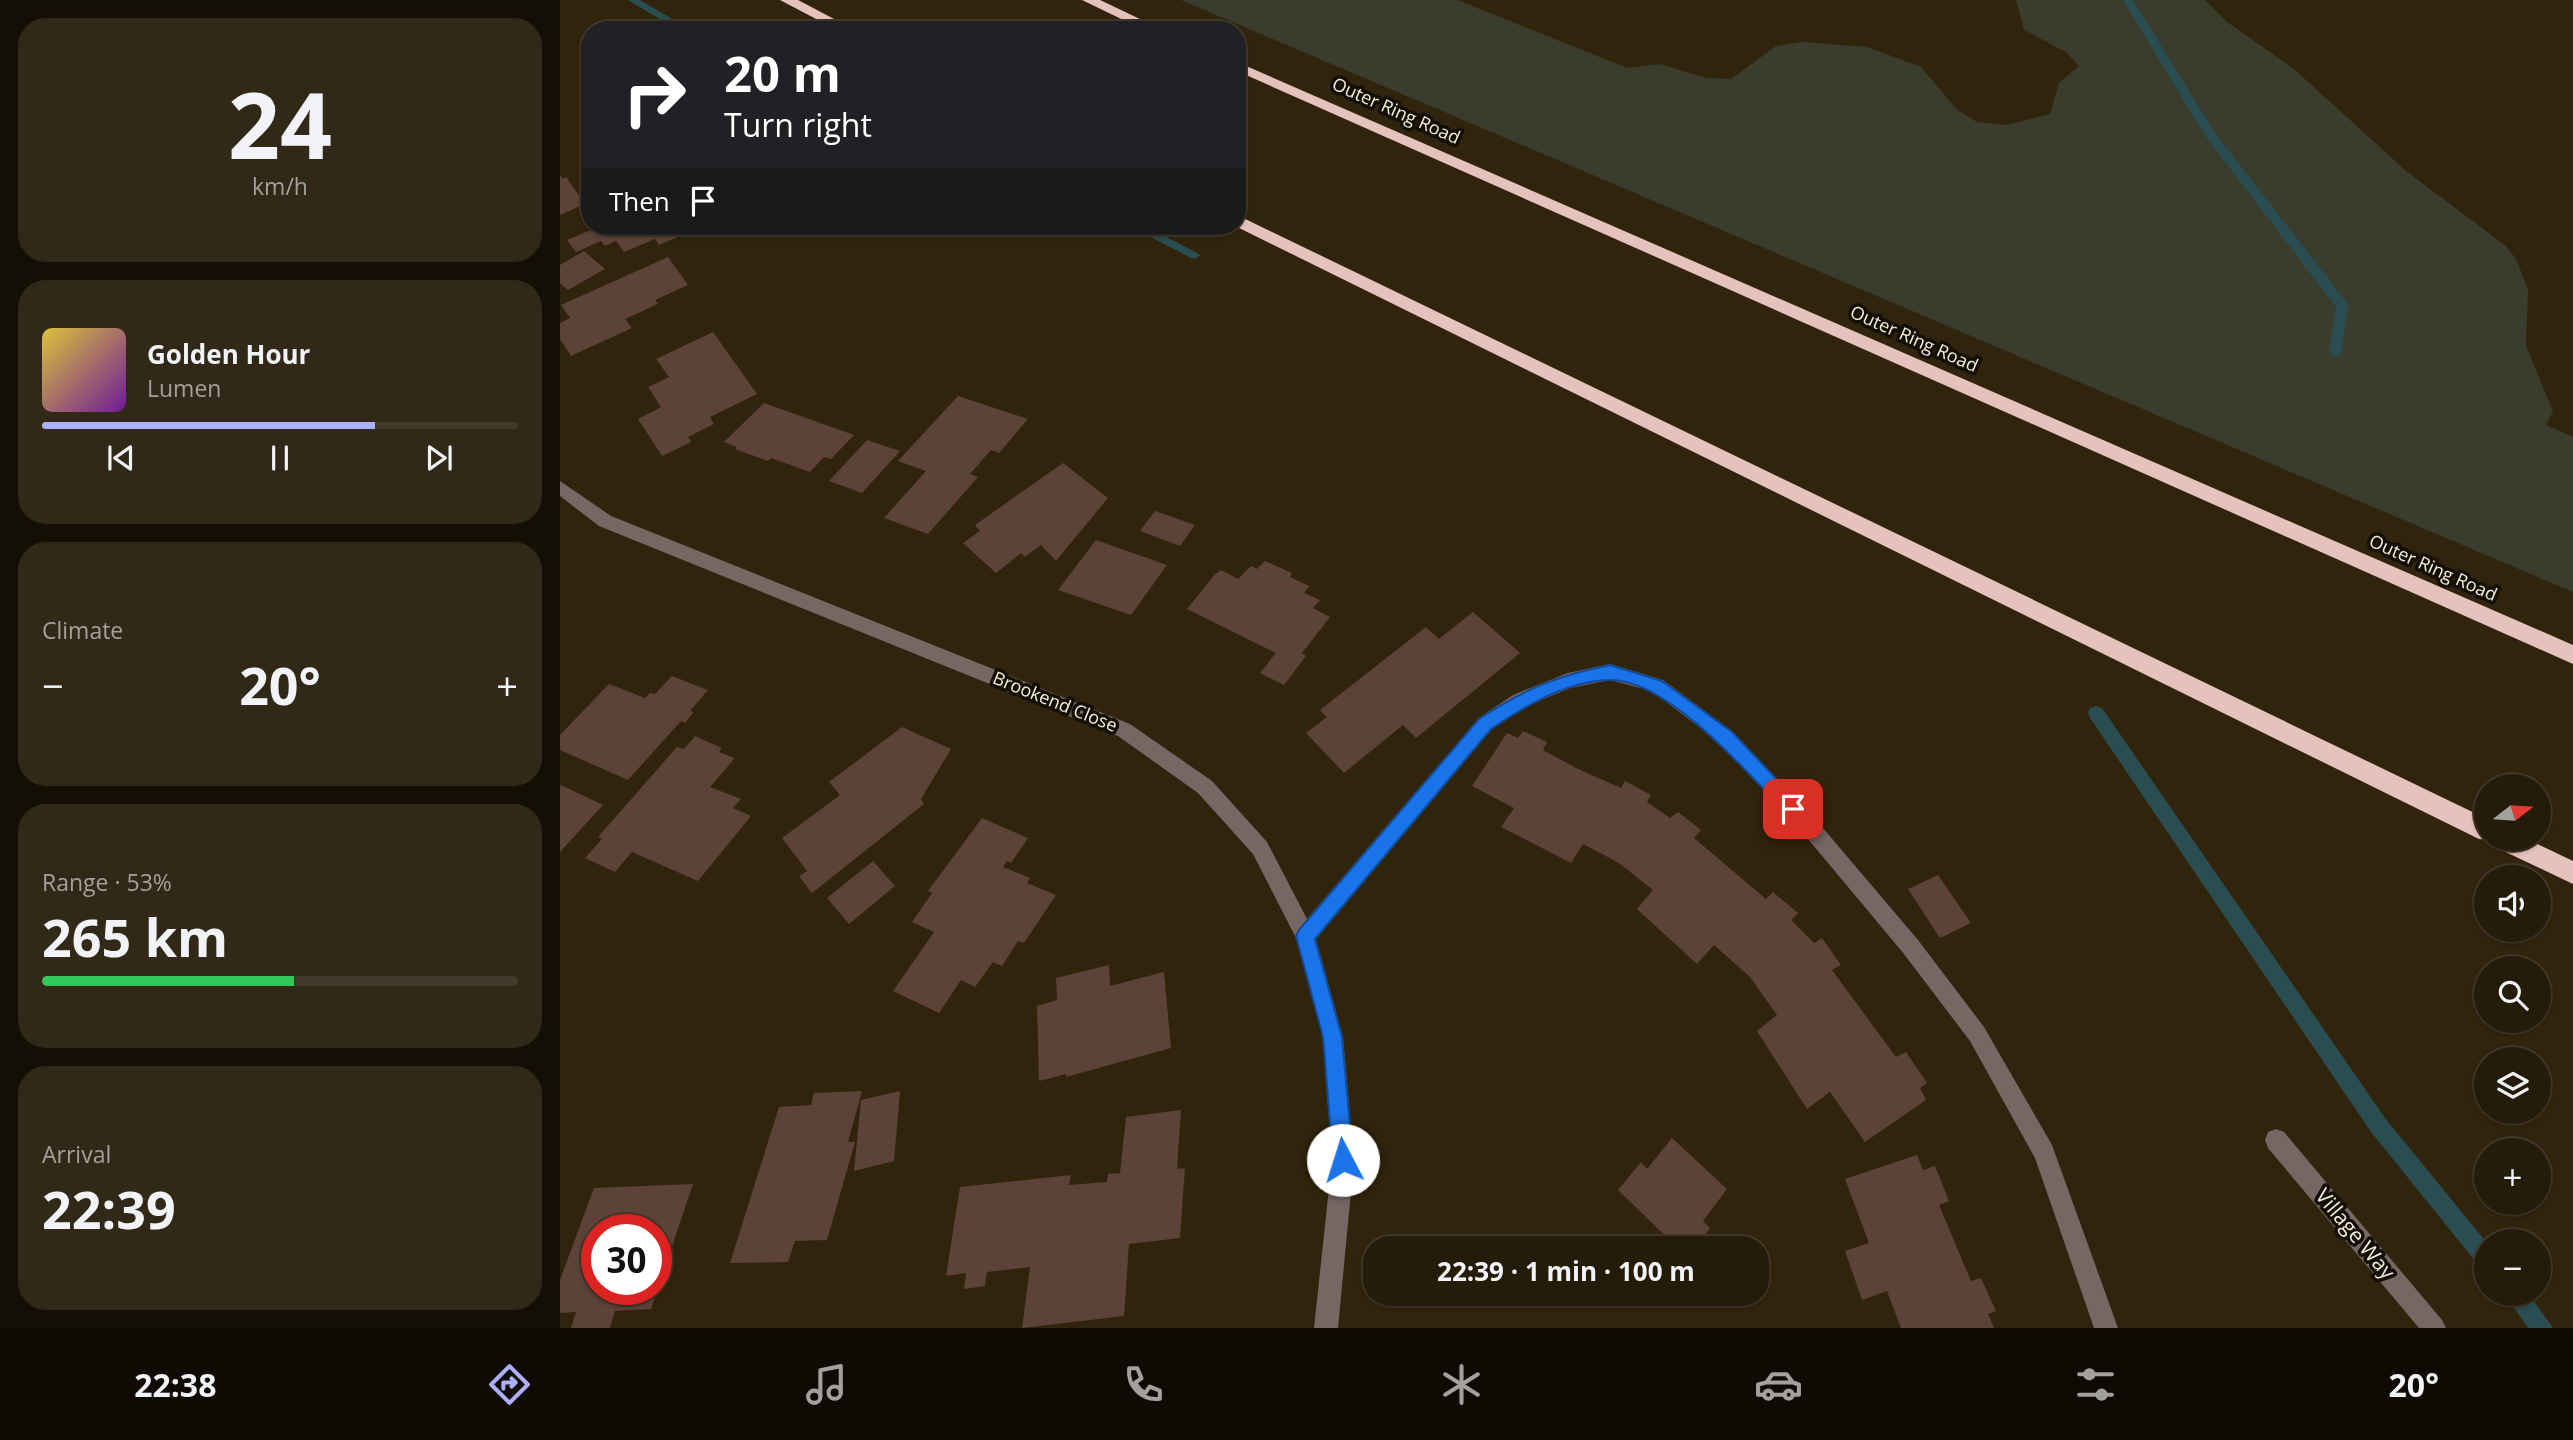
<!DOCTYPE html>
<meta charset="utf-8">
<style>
:root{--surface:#251b09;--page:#312817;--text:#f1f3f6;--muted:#a3a19c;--line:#42392a;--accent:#acaffb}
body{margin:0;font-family:"Open Sans",sans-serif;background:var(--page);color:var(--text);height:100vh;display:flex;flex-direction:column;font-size:26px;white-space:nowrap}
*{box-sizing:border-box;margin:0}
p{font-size:23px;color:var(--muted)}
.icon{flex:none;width:38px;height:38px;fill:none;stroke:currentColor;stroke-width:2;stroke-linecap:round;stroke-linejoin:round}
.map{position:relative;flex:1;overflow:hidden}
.drawer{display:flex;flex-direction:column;gap:18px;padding:18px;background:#140f05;width:560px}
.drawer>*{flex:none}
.banner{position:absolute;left:21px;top:21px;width:665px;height:214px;border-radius:28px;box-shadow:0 2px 5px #0004,0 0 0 2px var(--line);background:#202124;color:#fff;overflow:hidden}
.needle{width:46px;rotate:73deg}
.tools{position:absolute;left:1914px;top:774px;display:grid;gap:14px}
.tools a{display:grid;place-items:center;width:77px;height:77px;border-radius:50%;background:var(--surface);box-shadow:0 2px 5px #0004,0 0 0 2px var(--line);font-size:35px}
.speed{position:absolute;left:21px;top:1214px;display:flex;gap:14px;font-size:35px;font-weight:700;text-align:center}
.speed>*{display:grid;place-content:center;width:91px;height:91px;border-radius:50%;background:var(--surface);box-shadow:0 2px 5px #0004,0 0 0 2px var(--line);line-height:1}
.speed .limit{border:10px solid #d22;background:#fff;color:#111}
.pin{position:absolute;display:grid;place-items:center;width:60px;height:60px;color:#fff;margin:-30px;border-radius:14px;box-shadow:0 4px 10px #0006}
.me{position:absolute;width:77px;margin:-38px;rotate:355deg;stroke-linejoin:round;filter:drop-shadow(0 0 5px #0008)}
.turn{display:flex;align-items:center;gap:24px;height:147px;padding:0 28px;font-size:32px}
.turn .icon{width:91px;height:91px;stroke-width:2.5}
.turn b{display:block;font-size:49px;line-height:60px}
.then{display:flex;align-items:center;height:66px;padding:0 28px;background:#0003;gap:14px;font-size:26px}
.big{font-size:52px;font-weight:700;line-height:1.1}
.drawer .widget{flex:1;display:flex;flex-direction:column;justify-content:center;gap:10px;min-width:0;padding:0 24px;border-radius:28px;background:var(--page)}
.drawer .dial{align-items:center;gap:0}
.dial b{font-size:91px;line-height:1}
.song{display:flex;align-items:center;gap:21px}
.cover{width:84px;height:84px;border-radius:10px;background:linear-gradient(135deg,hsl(50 70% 55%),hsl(280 70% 35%))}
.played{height:7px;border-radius:4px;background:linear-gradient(90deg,var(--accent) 70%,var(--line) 70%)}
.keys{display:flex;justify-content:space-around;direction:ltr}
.heat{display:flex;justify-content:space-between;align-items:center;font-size:38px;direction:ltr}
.charge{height:10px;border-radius:5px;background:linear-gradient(90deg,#34c759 53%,var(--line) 0)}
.trip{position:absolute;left:803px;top:1236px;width:406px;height:70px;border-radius:28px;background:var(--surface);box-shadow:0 2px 5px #0004,0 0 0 2px var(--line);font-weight:700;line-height:70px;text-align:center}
.menu{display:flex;height:112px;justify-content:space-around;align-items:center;background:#0f0b04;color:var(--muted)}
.menu .icon{width:49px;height:49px}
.menu .active{color:var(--accent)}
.menu b{font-size:32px;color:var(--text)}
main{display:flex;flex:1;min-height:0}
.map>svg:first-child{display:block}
.green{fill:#3a3d2d}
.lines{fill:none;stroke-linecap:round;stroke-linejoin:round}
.stream{fill:#2a4d51;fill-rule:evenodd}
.building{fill:#5c4237;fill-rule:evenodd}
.minor{fill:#766765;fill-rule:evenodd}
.motorway{fill:#e6c2bd;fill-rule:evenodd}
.route{fill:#1a73e8;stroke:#114b97;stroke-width:2}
.labels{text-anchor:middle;stroke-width:7;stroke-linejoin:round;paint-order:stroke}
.street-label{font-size:18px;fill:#f4ecdd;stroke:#140f05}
.near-street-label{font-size:21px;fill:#f4ecdd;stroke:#140f05}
</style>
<main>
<section class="drawer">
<div class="widget dial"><b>24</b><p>km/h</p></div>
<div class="widget">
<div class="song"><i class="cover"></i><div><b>Golden Hour</b><p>Lumen</p></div></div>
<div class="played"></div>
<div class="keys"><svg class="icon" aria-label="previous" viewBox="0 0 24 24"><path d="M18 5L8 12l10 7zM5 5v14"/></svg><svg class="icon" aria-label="pause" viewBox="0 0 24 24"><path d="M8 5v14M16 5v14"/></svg><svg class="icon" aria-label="next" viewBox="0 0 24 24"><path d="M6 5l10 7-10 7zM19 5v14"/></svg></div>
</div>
<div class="widget"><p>Climate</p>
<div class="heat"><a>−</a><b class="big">20°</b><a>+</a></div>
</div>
<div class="widget"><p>Range · 53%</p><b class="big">265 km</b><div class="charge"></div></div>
<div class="widget"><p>Arrival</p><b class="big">22:39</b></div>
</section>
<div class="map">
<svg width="2013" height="1328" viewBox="0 0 2013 1328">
<rect width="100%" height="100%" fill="#31240c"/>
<path class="green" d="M621 0H897L1067 68 1100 64 1146 78 1171 79 1216 46 1242 42 1307 47 1361 67 1397 110 1417 122 1445 125 1490 114 1499 83 1519 66 1506 52 1464 30 1456 0H1645L1667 22 1734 69 1846 171 1946 246 1956 259 1968 289 1966 346 1993 411 1986 425 2013 437V592Z"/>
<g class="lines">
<path class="stream" d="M68 0H80L131 30H118Z
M1563 0H1573L1655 133 1787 303 1788 306 1781 355 1776 357 1769 352 1776 307 1646 137Z
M569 226H585L641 255 635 259 631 258Z
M1536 706 1542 708 1825 1118 1927 1243V1270L1920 1267 1811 1132 1530 718 1528 713 1530 708Z
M1944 1293H1968L1993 1328H1968Z"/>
</g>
<path class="building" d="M0 175 3 179 6 177 25 204 0 215Z
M29 226H134L136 229 99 245 95 239 64 252 56 241 45 246 41 241 16 252 7 240 31 230Z
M24 251 45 269 8 290 0 283V265Z
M108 257 128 285 95 300 98 304 65 319 72 328 11 356 0 339V323L10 318 1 305Z
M153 332 197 394 150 417 154 424 128 437 131 442 102 456 78 419 101 407 88 387 109 377 96 359Z
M398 396 468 419 439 453 431 450 410 474 418 477 368 534 324 518 366 471 338 461Z
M204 403 294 435 271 459 264 457 250 472 211 458 208 461 175 449 177 447 164 442Z
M307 440 340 451 302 493 269 481Z
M503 463 548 498 496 561 481 545 465 557 461 553 436 573 403 543 420 531 415 525Z
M595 511 635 525 620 546 580 531Z
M536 540 607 565 571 615 498 590Z
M705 561 732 573 730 577 749 586 744 593 760 600 753 608 770 617 742 653 746 656 724 685 700 673 716 653 627 609 655 574 661 570 678 579 691 566 697 569Z
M913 612 960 653 856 738 843 725 784 773 746 733 767 717 760 710 866 627 879 639Z
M112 676 148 690 130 711 134 712 125 723 121 721 68 780 0 750V735L49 684 85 698 90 693 95 694Z
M342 727 391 749 361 799 364 804 252 893 239 876 247 871 222 838 280 795 269 782Z
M963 731 987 742 983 750 1018 769 1061 788 1065 781 1091 795 1087 802 1110 818 1118 812 1141 830 1134 838 1206 899 1213 892 1238 913 1231 920 1254 943 1262 938 1281 965 1272 970 1336 1057 1346 1052 1367 1083 1360 1088 1366 1100 1305 1142 1270 1092 1247 1109 1197 1031 1217 1015 1190 977 1154 945 1137 964 1077 909 1093 890 1059 863 1023 844 1011 863 941 827 954 808 912 786 947 733 958 738Z
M135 736 162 748 159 752 175 758 150 787 181 799 173 808 191 816 138 881 72 852 55 872 25 858 42 839 38 837 117 747 124 749Z
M1 785 43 805 0 852V786Z
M422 818 468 838 451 863 447 861 443 867 470 878 467 883 496 895 464 943 458 941 442 966 433 962 415 987 401 980 379 1013 333 991 374 932 352 922 372 893 368 891Z
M313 861 335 886 289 924 267 898Z
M1378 875 1411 923 1380 938 1348 889Z
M549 965 550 986 604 972 611 1048 506 1077V1074L479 1081 477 1006 497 1000 496 978Z
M302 1091 288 1142H295L267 1240 235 1241 228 1262 170 1263 219 1107 251 1105 254 1093Z
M340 1091 334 1161 294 1171 301 1100Z
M621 1110 617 1169 625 1168 620 1238 569 1244 564 1316 462 1328 470 1267 427 1272 425 1286 404 1289 406 1273 386 1276 400 1187 511 1175 509 1185 547 1182 548 1174 560 1173 566 1117Z
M1112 1138 1167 1189 1143 1221 1150 1228 1135 1248H1118L1058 1190 1081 1162 1087 1169Z
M1357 1155 1363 1170 1375 1166 1389 1201 1379 1205 1411 1281 1421 1278 1436 1311 1428 1314 1434 1328H1341L1327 1291 1302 1300 1285 1251 1309 1243 1285 1179Z
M133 1184 91 1309 55 1311 50 1328H11L16 1312 0 1313V1280L34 1188ZM37 1230H96V1290H37Z"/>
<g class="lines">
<path class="minor" d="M0 481 51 516 570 724 652 781 707 842 747 919 919 718 953 695 1008 673 1050 664 1103 680 1172 731 1257 821 1358 940 1424 1027 1492 1145 1558 1328H1534L1475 1158 1410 1041 1344 954 1243 833 1160 743 1092 691 1050 680 1010 688 965 707 931 730 756 939 783 1037 794 1160 778 1328H754L772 1160 763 1037 736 938 693 854 638 793 558 736 39 526 0 496Z
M1716 1129 1724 1132 1882 1320 1886 1328H1859L1708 1148 1705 1140 1708 1132Z"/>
<path class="motorway" d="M220 0H238L295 30H277Z
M522 0H540L603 30H584Z
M677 62 2013 645V664L677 71Z
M677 215 1927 819V838H1965L2013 861V884L1933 846 1931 840 1919 839 675 226Z"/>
</g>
<path class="route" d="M1050 665 1102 681 1172 732 1239 803 1242 809 1239 814 1233 817 1227 814C1190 775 1105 676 1048 680 1005 682 965 706 931 729L755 939 782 1037 793 1160 790 1168 783 1170 776 1168 773 1160 763 1037 736 936 739 930 919 719C962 690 999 675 1050 665Z"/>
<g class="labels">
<g class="street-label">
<text transform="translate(836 111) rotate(24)" y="6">Outer Ring Road</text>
<text transform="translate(1354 339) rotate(24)" y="6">Outer Ring Road</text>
<text transform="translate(1873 568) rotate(24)" y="6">Outer Ring Road</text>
<text transform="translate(495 702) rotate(22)" y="6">Brookend Close</text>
</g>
<g class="near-street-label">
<text transform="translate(1795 1234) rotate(50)" y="7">Village Way</text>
</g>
</g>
</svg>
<div class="tools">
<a><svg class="needle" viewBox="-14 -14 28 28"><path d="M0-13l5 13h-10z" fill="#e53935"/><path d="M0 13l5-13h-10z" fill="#a3a19c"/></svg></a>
<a><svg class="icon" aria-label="sound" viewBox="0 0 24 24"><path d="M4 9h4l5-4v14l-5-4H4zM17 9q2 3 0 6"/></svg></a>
<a><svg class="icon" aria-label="search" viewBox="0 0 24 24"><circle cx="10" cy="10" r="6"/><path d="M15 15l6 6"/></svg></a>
<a><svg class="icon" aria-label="layers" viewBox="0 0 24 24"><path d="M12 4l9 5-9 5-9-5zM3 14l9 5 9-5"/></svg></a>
<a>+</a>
<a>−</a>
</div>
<div class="speed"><div class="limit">30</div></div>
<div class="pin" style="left:1233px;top:809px;background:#d93025"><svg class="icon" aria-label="arrive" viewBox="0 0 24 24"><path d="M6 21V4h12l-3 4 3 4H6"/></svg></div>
<svg class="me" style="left:783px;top:1160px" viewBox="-20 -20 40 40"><circle r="19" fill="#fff"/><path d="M0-13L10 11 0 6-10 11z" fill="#1a73e8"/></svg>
<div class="trip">22:39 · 1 min · 100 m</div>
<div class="banner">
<div class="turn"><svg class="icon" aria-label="right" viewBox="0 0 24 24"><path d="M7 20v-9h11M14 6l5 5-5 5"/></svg><div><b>20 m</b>Turn right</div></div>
<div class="then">Then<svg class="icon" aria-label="arrive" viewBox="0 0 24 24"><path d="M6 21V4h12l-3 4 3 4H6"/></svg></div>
</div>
</div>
</main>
<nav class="menu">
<b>22:38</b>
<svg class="icon active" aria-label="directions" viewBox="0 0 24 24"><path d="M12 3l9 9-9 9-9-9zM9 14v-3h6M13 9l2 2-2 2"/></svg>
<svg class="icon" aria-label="music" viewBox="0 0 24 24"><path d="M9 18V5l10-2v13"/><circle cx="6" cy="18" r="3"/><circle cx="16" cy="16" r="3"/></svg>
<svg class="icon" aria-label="phone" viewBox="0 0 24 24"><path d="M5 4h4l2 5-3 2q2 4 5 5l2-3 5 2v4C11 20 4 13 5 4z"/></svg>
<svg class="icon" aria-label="climate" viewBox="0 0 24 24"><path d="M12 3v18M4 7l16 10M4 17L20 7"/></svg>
<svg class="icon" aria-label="car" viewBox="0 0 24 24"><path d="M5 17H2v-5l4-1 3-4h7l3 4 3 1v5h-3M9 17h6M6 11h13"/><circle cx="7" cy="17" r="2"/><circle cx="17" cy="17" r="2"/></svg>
<svg class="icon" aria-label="filters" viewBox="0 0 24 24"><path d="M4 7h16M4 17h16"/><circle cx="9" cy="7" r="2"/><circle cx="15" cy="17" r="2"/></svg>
<b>20°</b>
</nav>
